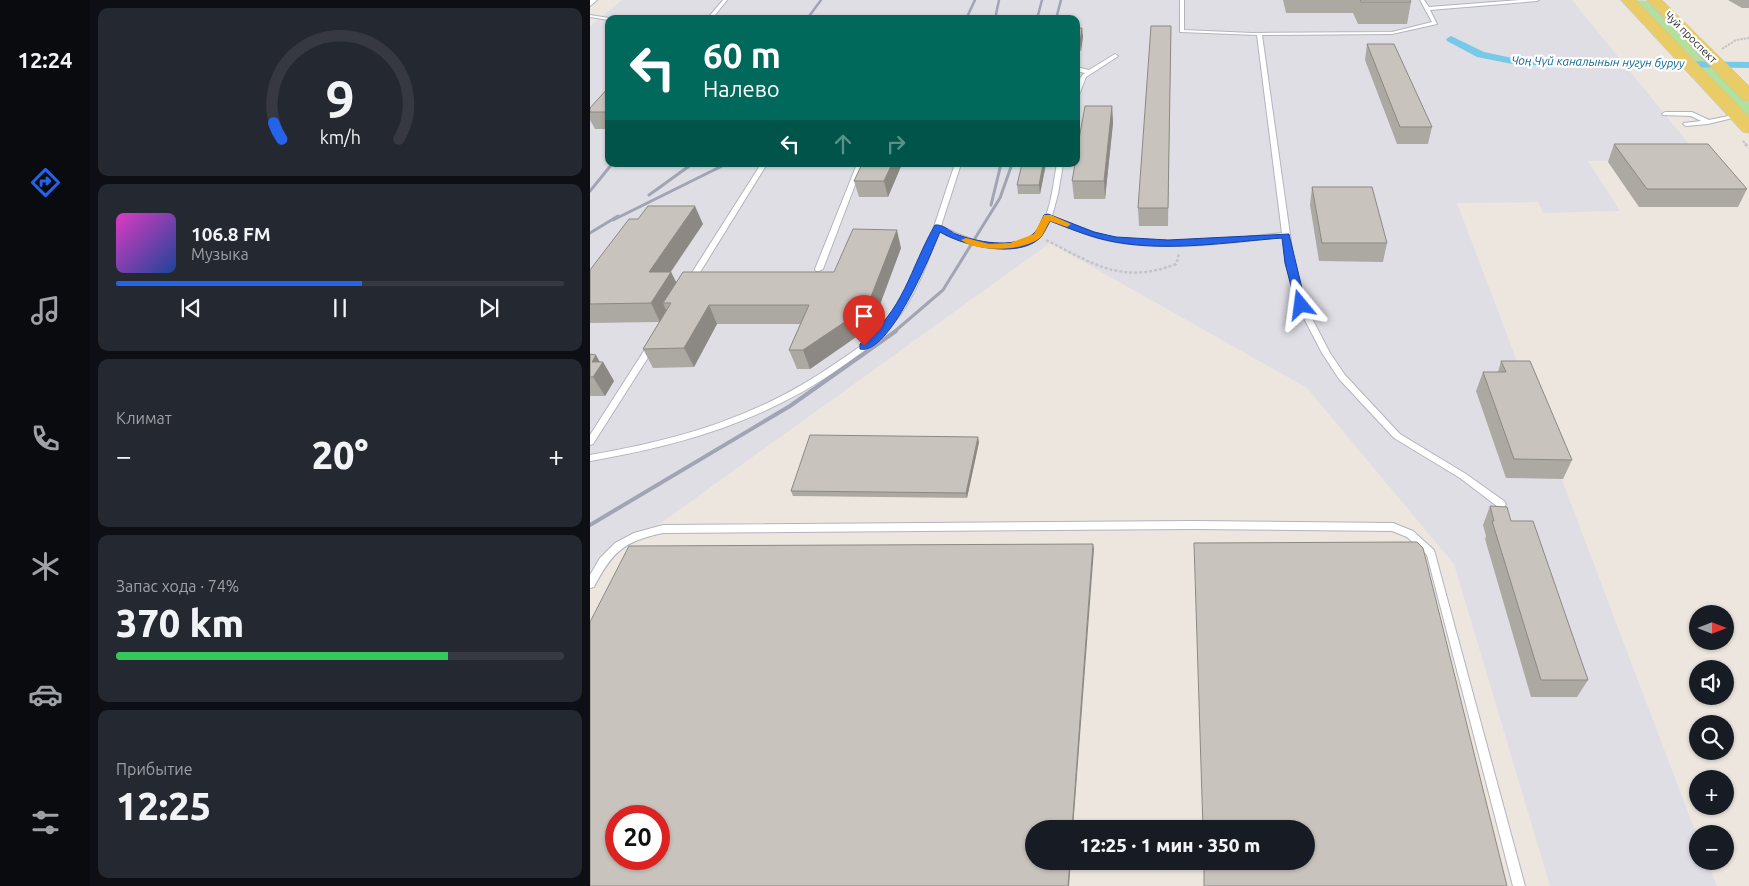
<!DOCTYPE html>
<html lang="ru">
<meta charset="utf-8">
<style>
:root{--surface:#171b24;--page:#242831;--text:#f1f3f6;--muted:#9ea1a6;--line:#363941;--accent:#2563eb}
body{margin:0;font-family:Ubuntu,sans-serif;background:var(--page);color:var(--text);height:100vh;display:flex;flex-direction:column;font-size:19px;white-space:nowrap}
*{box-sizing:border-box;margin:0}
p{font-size:16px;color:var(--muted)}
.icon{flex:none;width:28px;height:28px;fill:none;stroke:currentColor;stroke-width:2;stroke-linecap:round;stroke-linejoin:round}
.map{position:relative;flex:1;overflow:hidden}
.details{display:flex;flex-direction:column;gap:8px;padding:8px;background:#0d0f14;width:500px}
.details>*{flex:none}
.guide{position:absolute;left:15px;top:15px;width:475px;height:152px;border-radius:10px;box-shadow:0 1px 4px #0004;background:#00695c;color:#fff;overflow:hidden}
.needle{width:32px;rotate:90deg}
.tools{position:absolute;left:1099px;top:605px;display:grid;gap:10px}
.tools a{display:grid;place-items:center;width:45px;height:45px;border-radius:50%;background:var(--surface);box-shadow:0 1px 4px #0004;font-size:25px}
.speed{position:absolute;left:15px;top:805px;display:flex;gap:10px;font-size:25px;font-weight:700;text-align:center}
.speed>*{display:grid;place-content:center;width:65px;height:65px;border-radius:50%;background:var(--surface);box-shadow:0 1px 4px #0004;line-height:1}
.speed .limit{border:8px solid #d22;background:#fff;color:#111}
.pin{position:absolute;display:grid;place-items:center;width:42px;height:42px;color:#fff;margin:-51px -21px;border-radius:50% 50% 50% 0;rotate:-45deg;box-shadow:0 0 5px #0007}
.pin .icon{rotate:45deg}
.me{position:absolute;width:55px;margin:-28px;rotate:344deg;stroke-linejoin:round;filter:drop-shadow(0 0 4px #0008)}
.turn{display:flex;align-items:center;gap:18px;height:105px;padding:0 15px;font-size:22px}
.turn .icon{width:65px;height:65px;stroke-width:2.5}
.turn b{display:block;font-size:35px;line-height:42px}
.lanes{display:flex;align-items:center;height:48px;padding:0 15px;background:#0003;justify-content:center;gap:25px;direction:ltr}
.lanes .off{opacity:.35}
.big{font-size:38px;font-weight:800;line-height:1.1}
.details .tile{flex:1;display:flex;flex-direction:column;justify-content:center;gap:8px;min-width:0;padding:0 18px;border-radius:10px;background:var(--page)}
.details .dial{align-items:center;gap:0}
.dial svg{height:130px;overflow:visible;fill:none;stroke:var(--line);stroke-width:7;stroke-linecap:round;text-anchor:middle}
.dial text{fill:var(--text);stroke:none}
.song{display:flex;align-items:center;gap:15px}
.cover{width:60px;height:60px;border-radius:8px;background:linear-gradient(135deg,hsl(310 70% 55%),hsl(220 70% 35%))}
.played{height:5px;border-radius:2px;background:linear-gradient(90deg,var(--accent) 55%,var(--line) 55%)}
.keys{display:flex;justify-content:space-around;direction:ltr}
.heat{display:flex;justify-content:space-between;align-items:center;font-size:28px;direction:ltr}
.charge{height:8px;border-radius:4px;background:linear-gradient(90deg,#34c759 74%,var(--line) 0)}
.trip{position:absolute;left:435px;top:820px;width:290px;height:50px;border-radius:25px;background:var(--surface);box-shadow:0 1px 4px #0004;font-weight:800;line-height:50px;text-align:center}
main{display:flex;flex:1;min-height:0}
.tab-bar{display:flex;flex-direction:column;width:90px;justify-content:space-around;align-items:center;background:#090b0e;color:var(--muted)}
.tab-bar .icon{width:35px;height:35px}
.tab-bar .current{color:var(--accent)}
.tab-bar b{font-size:22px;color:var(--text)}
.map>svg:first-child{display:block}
.industrial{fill:#e0dee5;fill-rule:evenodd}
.green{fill:#b4e09e}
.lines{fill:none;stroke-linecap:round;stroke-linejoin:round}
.canal{fill:#77c9e8;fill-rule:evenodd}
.lane-casing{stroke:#b2b4be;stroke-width:2}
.street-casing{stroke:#b2b4be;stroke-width:2}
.primary-casing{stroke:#c4c4c4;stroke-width:1}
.path-far1{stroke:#c4c4c4;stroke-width:2;stroke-dasharray:2.5 1;stroke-linecap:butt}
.path{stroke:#c4c4c4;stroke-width:2.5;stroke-dasharray:3 2;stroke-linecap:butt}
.lane{fill:#fff;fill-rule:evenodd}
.street{fill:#fff;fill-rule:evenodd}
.primary{fill:#e9cc66;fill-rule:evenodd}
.rail-far2{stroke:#a1a4b4;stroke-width:2.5}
.rail-far1{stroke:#a1a4b4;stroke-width:3}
.rail{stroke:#a1a4b4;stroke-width:4}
.wall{fill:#aca9a3}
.shaded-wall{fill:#8c8984}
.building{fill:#c8c4bd;stroke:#8c8984;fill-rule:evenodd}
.route{fill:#2563eb;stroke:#184099}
.slow{fill:#f59e0b}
.labels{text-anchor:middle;stroke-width:4.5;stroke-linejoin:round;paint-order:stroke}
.far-street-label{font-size:11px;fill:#2b2b2b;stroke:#fff}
.far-water-label{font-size:12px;font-style:italic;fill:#156896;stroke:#fff}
</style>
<main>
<nav class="tab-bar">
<b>12:24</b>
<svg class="icon current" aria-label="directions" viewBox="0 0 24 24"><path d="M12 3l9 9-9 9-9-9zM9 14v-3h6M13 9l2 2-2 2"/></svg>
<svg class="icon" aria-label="music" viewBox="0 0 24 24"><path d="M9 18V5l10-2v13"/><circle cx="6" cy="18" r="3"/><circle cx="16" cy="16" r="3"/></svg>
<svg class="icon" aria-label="phone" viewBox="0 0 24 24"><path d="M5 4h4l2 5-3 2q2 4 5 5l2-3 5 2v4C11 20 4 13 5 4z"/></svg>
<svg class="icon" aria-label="climate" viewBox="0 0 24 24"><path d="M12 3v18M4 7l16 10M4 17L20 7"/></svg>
<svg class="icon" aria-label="car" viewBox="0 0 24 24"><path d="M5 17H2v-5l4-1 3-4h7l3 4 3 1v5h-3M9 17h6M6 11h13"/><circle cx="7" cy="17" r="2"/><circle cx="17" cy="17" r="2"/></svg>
<svg class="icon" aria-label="filters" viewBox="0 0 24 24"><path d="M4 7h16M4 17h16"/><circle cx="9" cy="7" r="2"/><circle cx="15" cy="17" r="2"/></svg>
</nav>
<section class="details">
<div class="tile dial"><svg viewBox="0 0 100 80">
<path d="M14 69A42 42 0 1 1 86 69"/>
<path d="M14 69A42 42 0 0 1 9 59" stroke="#2563eb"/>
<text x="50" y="56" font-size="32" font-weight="700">9</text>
<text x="50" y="72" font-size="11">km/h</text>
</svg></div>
<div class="tile">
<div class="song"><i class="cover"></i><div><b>106.8 FM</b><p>Музыка</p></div></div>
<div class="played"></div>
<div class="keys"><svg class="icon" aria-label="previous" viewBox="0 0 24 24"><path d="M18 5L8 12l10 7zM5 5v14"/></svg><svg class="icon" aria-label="pause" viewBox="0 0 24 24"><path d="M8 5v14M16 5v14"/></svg><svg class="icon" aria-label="next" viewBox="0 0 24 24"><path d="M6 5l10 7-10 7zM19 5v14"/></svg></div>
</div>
<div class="tile"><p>Климат</p>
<div class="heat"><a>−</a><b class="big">20°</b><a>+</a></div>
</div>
<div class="tile"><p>Запас хода · 74%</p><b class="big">370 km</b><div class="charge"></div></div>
<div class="tile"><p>Прибытие</p><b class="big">12:25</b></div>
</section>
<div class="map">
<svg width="1159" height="886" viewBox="0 0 1159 886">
<rect width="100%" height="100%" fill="#ece6de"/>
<path class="industrial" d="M32 0H982L1112 160 998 161 1030 211 953 213 948 202 867 203 1107 836 1108 861H1117L1127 886H960L864 564 717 388 460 243 0 574V26ZM19 19H486V164H19Z"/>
<path class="green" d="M1044 0 1060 1 1159 102V121Z"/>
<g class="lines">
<path class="canal" d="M861 36 894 52 927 59 1159 62V68L927 65 887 57 857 41 856 39Z"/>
<g class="lane-casing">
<path id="lane" d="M133 0H137L122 19H117Z
M590 0H594V30L662 33 802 32 842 22 830 0H834L839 7 930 0H949L947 1 840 10 847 24 802 34 672 35 704 263 715 305 740 353 755 375 810 434 876 474 914 501 916 504 914 507H908L870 478 804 438 749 379 732 353 707 305 696 263 693 237C638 243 580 251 525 242 503 238 481 229 460 220 441 265 382 248 349 230 338 262 325 299 302 325 289 341 270 354 253 366 175 421 93 445 0 461V455C93 439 171 416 249 361 267 349 288 335 301 317 333 272 347 215 365 164H371L351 226C380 241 431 260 452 224 462 206 463 183 467 164H473L468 194 462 216C481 224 500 232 520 237 576 248 636 239 692 233L667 35 590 32Z
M0 15 19 18 21 19H19V20L0 17Z
M69 16 79 19H34L36 18Z
M525 54 528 56 527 57 496 77 489 95 486 97C486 88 488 78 495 73L486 71V67L499 70Z
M1075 112H1102L1119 120 1148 114 1151 116 1118 124 1096 126 1093 124 1094 123 1111 121 1101 116 1073 115 1072 114Z
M171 164H177L104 282 100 284H97L96 282Z
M267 164H273L233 269 229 271H226L225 269Z
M62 342 66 345 3 444 0 445V435L59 343Z
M604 521 803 523 823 531 844 550 935 886H923L837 555 817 537 802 531 604 529 73 533C34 541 22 552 4 587L0 588V575L10 558 25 543 44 533 73 525Z"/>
</g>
<g class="street-casing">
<path id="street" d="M0 0H7L0 6Z"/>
</g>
<g class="primary-casing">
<path id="primary" d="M1031 0H1046L1159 117V133L1153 132Z
M1057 0H1072L1159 86V101L1153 100Z"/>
</g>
<path class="path-far1" d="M1132 49 1146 40 1159 38
M1153 141 1157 145"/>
<path class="path" d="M1155 144 1159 148
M456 240C504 264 532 285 586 264L589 254"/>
<use href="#lane" class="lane"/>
<use href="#street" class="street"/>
<use href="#primary" class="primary"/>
<path class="rail-far2" d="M217 19 231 0
M376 19 385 0
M405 19 409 0
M447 19 452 0
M466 19 471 0"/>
<path class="rail-far1" d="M0 191 22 164
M59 195 102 164
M401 205 411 164
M23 220 136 164
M0 233 28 216
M304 332 353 290 410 198 422 164"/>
<path class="rail" d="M0 525 200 406 306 331"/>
</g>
<path class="wall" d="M693 0H820L821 2 817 24H768L763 13H696Z
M1138 0H1159V8H1152Z
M581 26 578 226H549L548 208Z
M486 28 493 36 491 51H486Z
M777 44 842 127 838 144H807L775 60Z
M19 87V129H5L0 120V108Z
M522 106 523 123 515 199H484L482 181Z
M1024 144 1157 189 1148 207H1049L1018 162Z
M312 164 298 197H269L264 181Z
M432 164H456L450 194H428L427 185Z
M722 187 797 243 793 262 729 261 720 205Z
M113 224 81 272 86 282 244 272 311 248 282 326 220 369H207L199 350 210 324H127L104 367 63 368 53 349 69 322 0 323V270Z
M0 354 10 362H13L24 381 15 396H0Z
M911 361 982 460 973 479 916 478 886 391 893 372H908Z
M389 442 377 498 203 496 201 491Z
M900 506 921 521 998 680 987 697H941L895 539 896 536 893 525Z"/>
<path class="shaded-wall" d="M492 28 493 36 491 51 490 43Z
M522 106 523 123 515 199 514 181Z
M302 164H312L298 197 294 181Z
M453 164H456L450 194 449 185Z
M105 206 113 224 68 290 59 272Z
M307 230 311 248 282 326 220 369 213 350Z
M81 272 90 290 81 303H73L77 312 70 322 61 303Z
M119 305 127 324 104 367 94 348Z
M6 355 11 364 13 362 24 381 15 396 3 377 2 362Z
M388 437 389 442 377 498 376 493Z
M503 544 504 549 483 829H482Z
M480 861H481L479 886H478Z"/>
<path class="building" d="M770 0H820L821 2H771Z
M561 26H581L578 208H548Z
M486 28H492L490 43H486Z
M777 44H804L842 127H810Z
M19 87V112H0V108Z
M495 106H522L514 181H482L485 164H486V156Z
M1024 144H1118L1157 189H1057Z
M272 164H302L294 181H264Z
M432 164H453L449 185H427Z
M722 187H782L797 243H732Z
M58 206H105L59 272H81L61 303 0 304V270L39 219H48Z
M263 229 307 230 277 307 213 350H199L219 305H119L94 348 53 349 81 303H73L93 272H244Z
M0 354 6 355 2 362H13L3 377H0Z
M911 361H940L982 460 924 459 893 372H916Z
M220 435 388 437 376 493 201 491Z
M900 506 917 507 921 521H943L998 680H951L902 521H904Z
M827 542 833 548 917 886H614V861H716V829H613L604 543Z
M503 544 482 829H444V861H480L478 886H0V622L39 546ZM26 816H69V859H26Z"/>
<path class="route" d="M458 214 504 232 526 237 578 240 699 234 716 305 711 308 706 305 695 263 692 238C638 242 579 252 525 242 502 238 481 229 460 221 457 226 454 234 450 238 428 259 373 246 350 232 341 254 299 356 270 349V344C315 310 319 270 345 225 353 224 359 231 366 234 386 242 423 249 442 235 448 231 451 221 454 215Z"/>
<path class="slow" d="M454 215H461L481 224 477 227 460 221C457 225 454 234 450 238 433 251 388 253 371 240L376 238 399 244 420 243 444 234Z"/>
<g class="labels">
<g class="far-street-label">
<text transform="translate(1101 37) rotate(45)" y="4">Чуй проспект</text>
</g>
<g class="far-water-label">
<text transform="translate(1008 62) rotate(1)" y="4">Чоң Чүй каналынын нугун буруу</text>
</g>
</g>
</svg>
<div class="tools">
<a><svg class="needle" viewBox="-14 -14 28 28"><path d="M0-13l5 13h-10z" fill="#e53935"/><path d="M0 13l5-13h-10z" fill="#9ea1a6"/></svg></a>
<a><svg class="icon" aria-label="sound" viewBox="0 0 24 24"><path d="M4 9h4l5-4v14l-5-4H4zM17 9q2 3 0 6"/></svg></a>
<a><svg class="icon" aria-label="search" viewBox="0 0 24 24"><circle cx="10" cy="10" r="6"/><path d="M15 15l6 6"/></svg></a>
<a>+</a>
<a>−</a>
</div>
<div class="speed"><div class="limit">20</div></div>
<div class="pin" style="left:274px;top:346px;background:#d93025"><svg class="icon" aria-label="arrive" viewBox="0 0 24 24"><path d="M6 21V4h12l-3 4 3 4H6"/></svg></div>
<svg class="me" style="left:711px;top:305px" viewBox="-20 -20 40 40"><path d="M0-17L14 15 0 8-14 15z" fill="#2563eb" stroke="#fff" stroke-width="4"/></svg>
<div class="trip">12:25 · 1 мин · 350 m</div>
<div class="guide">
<div class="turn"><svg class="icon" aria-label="left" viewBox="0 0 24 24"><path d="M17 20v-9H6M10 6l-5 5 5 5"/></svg><div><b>60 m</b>Налево</div></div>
<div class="lanes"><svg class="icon" aria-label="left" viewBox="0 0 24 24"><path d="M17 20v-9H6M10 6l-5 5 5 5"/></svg><svg class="icon off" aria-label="ahead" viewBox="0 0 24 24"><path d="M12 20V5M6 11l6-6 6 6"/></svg><svg class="icon off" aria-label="right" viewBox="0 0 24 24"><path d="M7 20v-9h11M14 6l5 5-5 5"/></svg></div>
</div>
</div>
</main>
